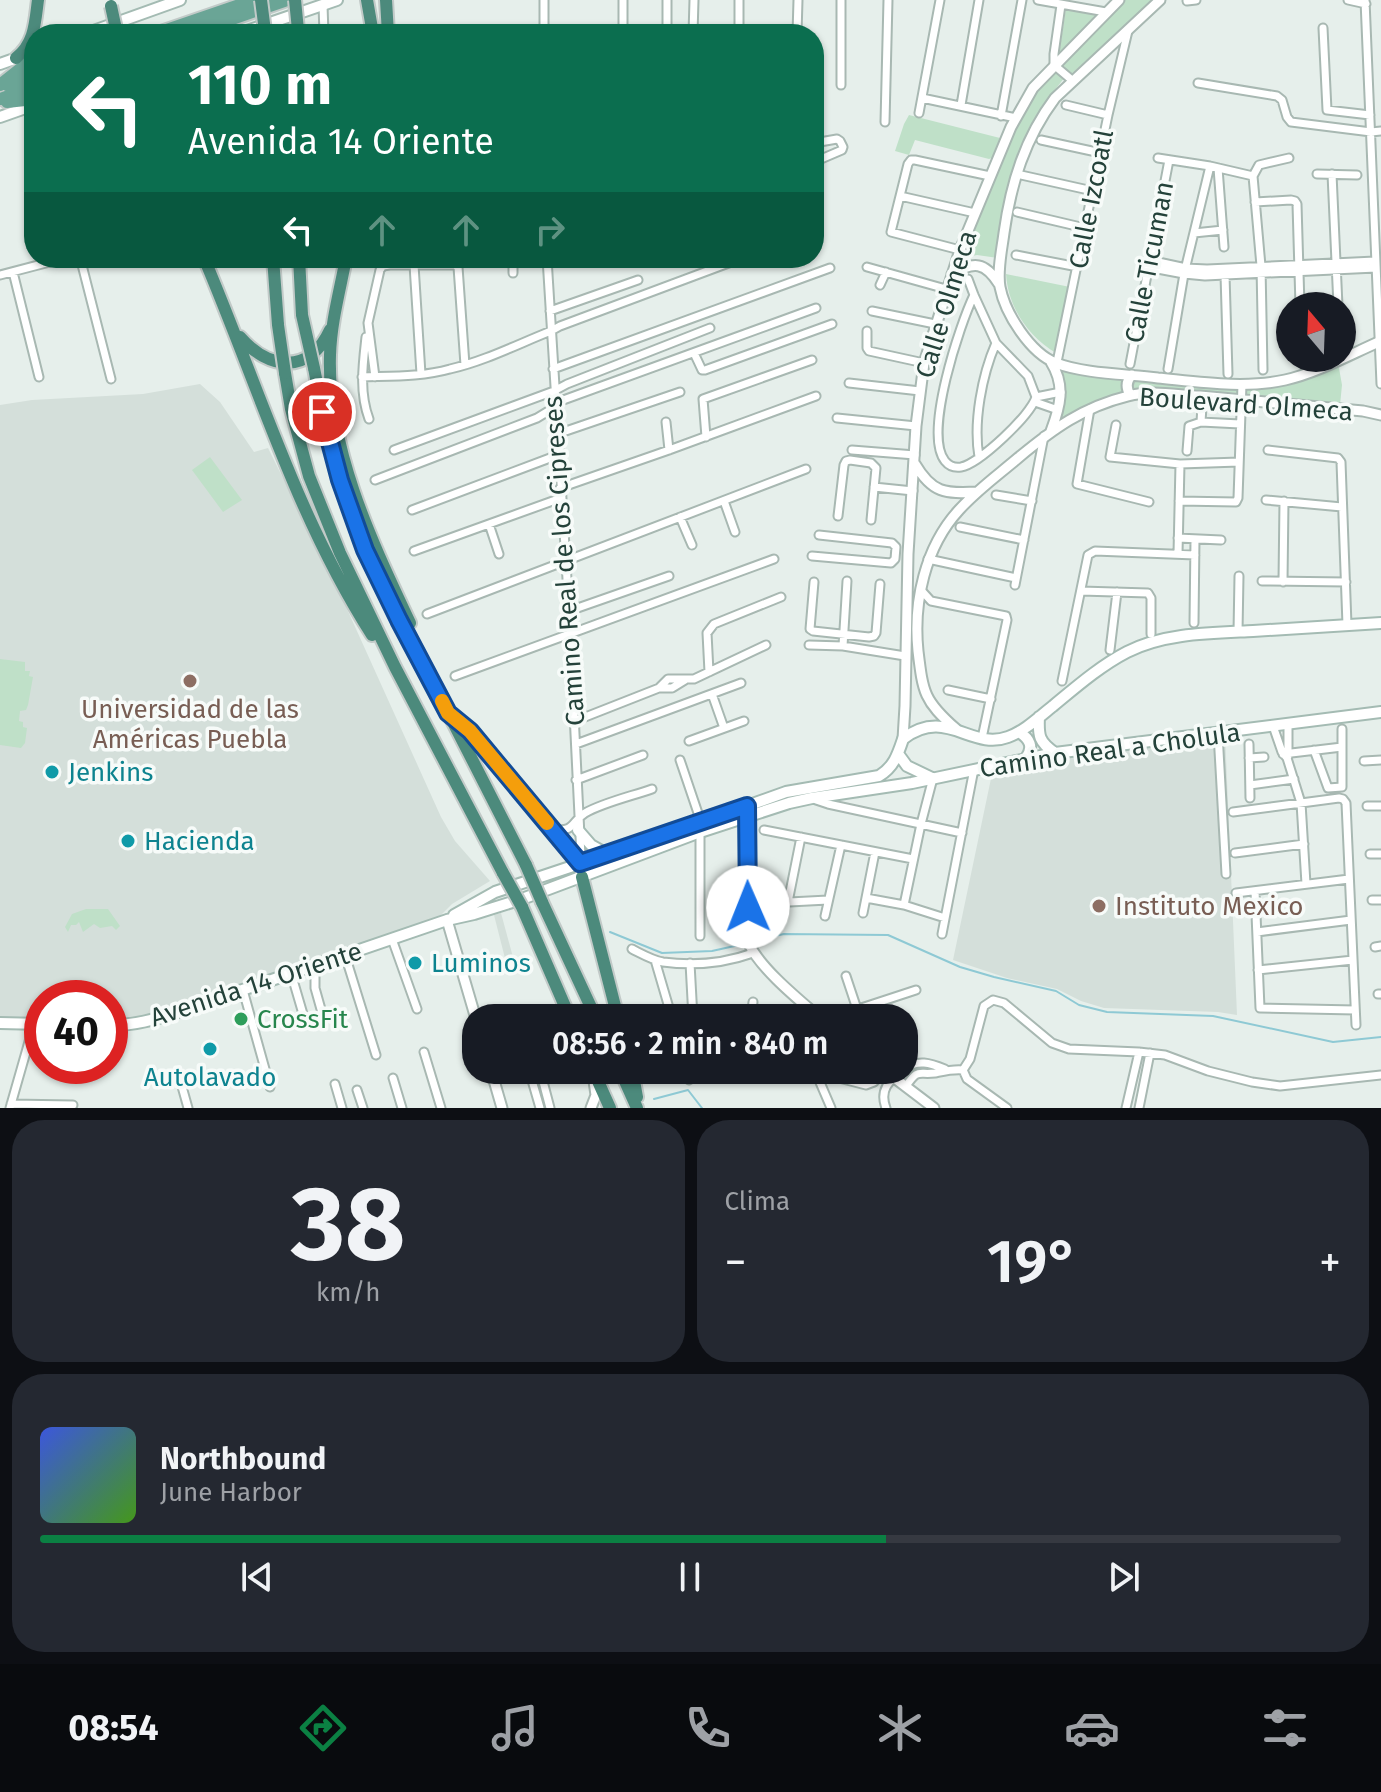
<!DOCTYPE html>
<html lang="es">
<meta charset="utf-8">
<style>
:root{--surface:#171b24;--page:#242831;--text:#f1f3f6;--muted:#9ea1a6;--line:#363941;--accent:#0b8043}
body{margin:0;font-family:"Fira Sans",sans-serif;background:var(--page);color:var(--text);height:100vh;display:flex;flex-direction:column;font-size:30px;white-space:nowrap}
*{box-sizing:border-box;margin:0}
p{font-size:26px;color:var(--muted)}
.icon{flex:none;width:44px;height:44px;fill:none;stroke:currentColor;stroke-width:2;stroke-linecap:round;stroke-linejoin:round}
.map{position:relative;height:1108px;overflow:hidden}
.details{display:flex;flex-direction:column;gap:12px;padding:12px;background:#0d0f14;flex:1}
.details>*{flex:none}
.top-card{position:absolute;left:24px;top:24px;width:800px;height:244px;border-radius:32px;box-shadow:0 2px 6px #0004;background:#0b6e4f;color:#fff;overflow:hidden}
.needle{width:52px;rotate:341deg}
.buttons{position:absolute;left:1276px;top:292px;display:grid;gap:16px}
.buttons a{display:grid;place-items:center;width:80px;height:80px;border-radius:50%;background:var(--surface);box-shadow:0 2px 6px #0004;font-size:40px}
.speed{position:absolute;left:24px;top:980px;display:flex;gap:16px;font-size:40px;font-weight:700;text-align:center}
.speed>*{display:grid;place-content:center;width:104px;height:104px;border-radius:50%;background:var(--surface);box-shadow:0 2px 6px #0004;line-height:1}
.speed .limit{border:12px solid #d22;background:#fff;color:#111}
.pin{position:absolute;display:grid;place-items:center;width:68px;height:68px;color:#fff;margin:-34px;border:4px solid #fff;border-radius:50%;box-shadow:0 2px 8px #0007}
.me{position:absolute;width:88px;margin:-44px;rotate:359deg;stroke-linejoin:round;filter:drop-shadow(0 0 6px #0008)}
.turn{display:flex;align-items:center;gap:28px;height:168px;padding:0 32px;font-size:36px}
.turn .icon{width:104px;height:104px;stroke-width:2.5}
.turn b{display:block;font-size:56px;line-height:68px}
.lanes{display:flex;align-items:center;height:76px;padding:0 32px;background:#0003;justify-content:center;gap:40px;direction:ltr}
.lanes .off{opacity:.35}
.big{font-size:60px;font-weight:600;line-height:1.1}
.details .widget{flex:1;display:flex;flex-direction:column;justify-content:center;gap:12px;min-width:0;padding:0 28px;border-radius:32px;background:var(--page)}
.details .dial{align-items:center;gap:0}
.dial b{font-size:104px;line-height:1}
.song{display:flex;align-items:center;gap:24px}
.cover{width:96px;height:96px;border-radius:12px;background:linear-gradient(135deg,hsl(230 70% 55%),hsl(100 70% 35%))}
.played{height:8px;border-radius:4px;background:linear-gradient(90deg,var(--accent) 65%,var(--line) 65%)}
.keys{display:flex;justify-content:space-around;direction:ltr}
.heat{display:flex;justify-content:space-between;align-items:center;font-size:44px;direction:ltr}
.details .tiles{flex:1;display:grid;gap:12px;grid-template-columns:1fr 1fr}
.widget:last-child{grid-column:span 2}
.trip{position:absolute;left:462px;top:1004px;width:456px;height:80px;border-radius:32px;background:var(--surface);box-shadow:0 2px 6px #0004;font-weight:600;line-height:80px;text-align:center}
.dock{display:flex;height:128px;justify-content:space-around;align-items:center;background:#090b0e;color:var(--muted)}
.dock .icon{width:56px;height:56px}
.dock .on{color:var(--accent)}
.dock b{font-size:36px;color:var(--text)}
.map>svg:first-child{display:block}
.built{fill:#d4dfda}
.green{fill:#bfe0c8}
.lines{fill:none;stroke-linecap:round;stroke-linejoin:round}
.stream{stroke:#8ec9d4;stroke-width:2}
.minor-casing{stroke:#a8b8b2;stroke-width:11}
.tertiary-casing{stroke:#a8b8b2;stroke-width:13}
.secondary-casing{stroke:#a4bbb3;stroke-width:14}
.primary-casing{stroke:#c2cac8;stroke-width:16}
.trunk-casing{stroke:#c2cac8;stroke-width:16}
.minor{stroke:#fff;stroke-width:7}
.tertiary{stroke:#fff;stroke-width:9}
.secondary{stroke:#fff;stroke-width:10}
.primary{stroke:#6aa596;stroke-width:12}
.trunk{stroke:#4c8a7c;stroke-width:12}
.trunk-bridge-casing{stroke:#c2cac8;stroke-width:16;stroke-linecap:butt}
.trunk-bridge{stroke:#4c8a7c;stroke-width:12}
.route-casing{stroke:#114b97;stroke-width:20}
.route{stroke:#1a73e8;stroke-width:14}
.slow{stroke:#f59e0b;stroke-width:14}
.education-dot{fill:#8d6e63;stroke:#f7fbf9;stroke-width:3}
.culture-dot{fill:#0f9aa8;stroke:#f7fbf9;stroke-width:3}
.leisure-dot{fill:#2e9e5b;stroke:#f7fbf9;stroke-width:3}
.labels{text-anchor:middle;stroke-width:7;stroke-linejoin:round;paint-order:stroke}
.street-label{font-size:26px;fill:#24423a;stroke:#f7fbf9}
.education-label{font-size:26px;fill:#785e54;stroke:#f7fbf9}
.culture-label{font-size:26px;fill:#0d838f;stroke:#f7fbf9;text-anchor:start}
.leisure-label{font-size:26px;fill:#27864d;stroke:#f7fbf9;text-anchor:start}
</style>
<div class="map">
<svg width="1381" height="1108" viewBox="0 0 1381 1108">
<rect width="100%" height="100%" fill="#e6efeb"/>
<path class="built" d="M200 384 220 402 254 452 268 448 333 578 441 817 455 841 490 881 452 904 437 919 152 1017 110 1022V998H42V1020L0 1019V405L32 400 143 394Z
M1225 733 1237 1015 1218 1012 1104 1008 1081 1001 1057 989 1007 978 953 960 993 769 1056 757Z
M501 913 517 972 509 974 494 915Z"/>
<path class="green" d="M1125 0H1154L1069 76 1059 67 1087 34Z
M1066 8 1096 14V15L1059 54Z
M1054 68 1065 77 1042 106 1030 126 1019 152 1008 195 998 258 977 255 961 258 1014 125 1036 86Z
M909 115 1000 138 992 158 989 159 915 140 909 155 895 151 904 124Z
M1006 274 1070 287 1056 353C1028 336 1008 307 1006 274Z
M1336 367 1339 368 1342 385 1340 405 1244 394V389C1277 386 1306 380 1336 367Z
M1059 368 1126 378V392L1060 423 1057 422C1066 399 1066 392 1059 368Z
M1134 379 1240 387V393L1194 391 1132 393 1130 383Z
M210 457 242 500 223 512 192 470Z
M0 659 25 662V671H30L29 676 33 677 28 705 26 710 20 711 19 721 23 722V727L27 728 25 743 21 748 0 745Z
M86 909H108L120 926 116 930 112 926 100 928 94 924 83 932 79 922 76 925H71L68 932 65 927 72 914Z"/>
<g class="lines">
<path class="stream" d="M610 932 662 953 712 951 739 945
M756 940 784 934 888 935 960 967 994 977 1056 991 1079 1005 1107 1012 1213 1016 1333 1042 1381 1037
M654 1099 688 1090 702 1108"/>
<g class="minor-casing">
<path id="minor" d="M841 0V85
M1038 0 1106 12
M1348 0 1366 4
M1365 0 1381 384
M1187 1 1196 0
M323 5 324 34
M1061 5 1054 54V65L1073 81
M1323 28 1327 110 1370 115
M544 34V0
M623 34V0
M667 34V0
M693 34 694 0
M739 34V0
M797 34 798 0
M1198 83 1277 96 1282 100 1287 117 1291 122 1371 132 1381 131
M922 98 1016 118
M961 105 979 0
M1066 105 1108 115
M919 113 940 0
M1001 116 1022 0
M885 122 888 0
M1041 140 1101 153
M814 143 837 139 840 141 843 147 842 150 814 162
M1158 158 1210 166 1253 176
M1218 168 1224 247
M1317 174 1357 175
M1332 174 1338 306
M1021 175 1093 191
M900 196 975 213
M1255 202 1291 200 1295 201 1297 204 1300 306
M1017 212 1085 228
M1194 233 1223 230
M960 250 891 232 908 164 911 160H915L990 176
M1016 255 1078 267
M78 258 81 261 111 379
M547 258 569 611 582 877
M1149 260 1186 268 1207 269 1375 261
M414 265 421 374
M867 267 946 289
M1147 267 1184 274 1205 276 1376 268
M13 272 39 377
M513 273V258
M0 275 65 258
M1225 275 1228 374
M968 279 974 295 996 343 1028 376 1036 397
M880 285 886 272
M974 295C960 324 923 434 945 461 949 466 954 468 961 467 979 464 1031 415 1036 397
M550 311 638 280
M872 311 935 324
M867 331V348L869 351 924 363
M366 337C363 364 359 392 369 419
M694 353 702 370H705L832 324
M1303 358V362
M1130 364 1169 160
M1056 367 1108 115 1128 31
M553 369 830 268
M1168 369 1184 274 1210 166
M1263 370 1261 266 1253 176 1259 165 1289 158
M362 377C391 376 422 377 450 369 485 361 518 344 551 331L560 326 742 258
M375 377 368 323 380 270 383 266 390 265H455L458 267 465 365
M849 383 920 391
M1036 397 1061 392
M1035 402 1058 410
M555 403 816 308
M1090 409 1077 484 1149 502
M837 418 916 426
M666 422 669 450
M1201 422 1202 406
M1116 425 1110 457 1180 464 1239 462
M557 434 680 392
M706 437 703 399 812 360
M394 450 554 391 567 384 710 328
M852 450 915 455
M1268 450 1338 458 1341 462 1347 625
M1187 451 1189 426 1201 422 1240 424
M979 457C973 422 982 375 996 343
M375 480 537 418 555 407
M874 487 913 491
M560 488 669 450 816 396
M996 495 1032 501
M1266 500 1342 507
M724 501 735 532
M1179 501 1236 502 1238 498 1242 384
M412 510 558 455
M838 516 844 465 846 461 850 460 871 463 876 468 871 520
M680 517 692 545
M489 524 499 554
M960 527 1024 540
M1178 538 1221 540
M414 551 561 498
M1178 554 1180 464
M812 556 891 563 895 559 896 547 892 543 819 535
M928 559 1016 578
M1262 581 1346 582
M814 582 810 629 813 631 869 637 874 636 876 633 880 584
M1283 582 1284 501
M1015 585 1044 436
M921 590 931 601 1006 616 1007 620 982 738
M1081 591 1148 593 1151 598V634
M569 611 669 576
M427 614 806 469
M1194 623 1195 539
M1238 632 1239 576
M809 645 843 646 905 656
M843 646 847 581
M1110 650 1117 592
M709 672 707 633 714 624 781 597
M455 676 774 559
M1062 681 1088 555 1095 551 1195 555
M659 688H672L685 680
M948 690 991 699
M712 694 724 728
M575 721 659 688 668 679H694L766 645
M1288 724V756
M1273 726 1282 752 1287 758 1301 803 1306 884
M1218 733 1226 874
M689 741 744 721
M576 744 741 683
M1249 744 1250 798
M1314 750 1328 788 1342 787V729
M1283 754 1342 747
M1249 758 1264 757
M680 760 701 822
M1364 761 1381 760
M576 780 643 755
M1250 785 1294 779
M816 800 828 804 962 833
M1367 806H1381
M1233 812 1339 798 1343 799 1346 803 1356 1025
M554 829C574 833 572 821 585 813 602 803 632 796 652 789
M764 830 913 859
M1235 853 1304 844
M1370 854H1381
M1255 891 1260 1008 1355 1010
M1236 893 1349 879
M866 898 904 905 945 918
M1372 900H1381
M788 902 801 837
M770 903 828 900
M904 905 921 824 933 778
M863 913 875 852
M825 916 841 845
M1257 932 1351 920
M942 934 974 769
M700 936V832
M392 939 417 1009
M1375 947 1381 946
M632 949C642 954 652 960 663 962 693 966 725 963 753 953
M345 955 376 1055
M655 960 672 1018
M690 963 693 1018
M312 966 315 973V988L324 1020
M1258 970 1353 960
M291 973 303 1014
M846 976 860 1018
M243 990 270 1087
M1378 994H1381
M858 1009 916 990
M751 1018 753 1002
M424 1052 441 1108
M904 1069C918 1059 930 1063 945 1069
M529 1070 540 1108
M540 1070 550 1108
M686 1070 689 1080
M742 1070C760 1082 769 1076 787 1070
M808 1070 866 1085 874 1082 884 1070
M963 1070 970 1059 984 1006 993 1000 1004 1003 1052 1043 1069 1049 1139 1052 1165 1055 1208 1071 1252 1082 1280 1086 1381 1075
M963 1070 967 1079 1007 1108
M816 1073 831 1108
M393 1078 402 1108
M181 1083 188 1108
M335 1084 342 1108
M906 1086C919 1068 917 1075 935 1073 945 1071 953 1069 963 1070
M357 1090 363 1108
M11 1104 73 1105
M10 1108 34 1024
M886 1108C879 1090 889 1081 902 1070
M1126 1108 1139 1052
M1139 1108 1150 1053"/>
</g>
<g class="tertiary-casing">
<path id="tertiary" d="M1160 0 1055 98C1025 138 1011 183 1004 233 1002 249 997 270 1000 287 1005 313 1030 353 1056 363 1084 374 1128 374 1158 378 1199 382 1245 389 1285 380 1317 373 1351 354 1381 341
M952 274C974 261 985 262 999 284
M1130 395C1126 388 1126 381 1132 375
M1051 431C1060 407 1066 386 1051 362
M915 464C932 493 945 494 977 492
M956 729C924 701 923 693 918 651 913 602 925 547 959 510 977 490 998 475 1018 458 1053 429 1083 407 1128 396 1151 390 1176 395 1200 396 1254 401 1309 406 1363 411L1381 415
M903 739 905 706 908 554 916 426 924 363 960 250 1011 127 1033 88 1119 0
M747 813 749 944C761 969 798 999 820 1018
M447 920 476 1019
M491 1070 502 1108
M884 1070 934 1108
M591 1108 596 1095 594 1081"/>
</g>
<g class="secondary-casing">
<path id="secondary" d="M85 34 180 0
M238 34 337 0
M0 64 34 52
M0 117 34 105
M1039 717C1038 736 1039 742 1055 753
M1019 732C1030 739 1034 747 1026 758
M899 755 907 766 932 778
M578 830 591 845 607 854
M454 915 495 892 660 837 786 792 879 776C894 767 898 754 903 739 946 706 971 751 1008 737 1025 731 1039 717 1053 706 1076 687 1100 666 1127 652 1164 633 1211 633 1253 631 1295 628 1338 626 1381 623
M0 1023 42 1024
M110 1025C133 1026 156 1019 178 1012L447 920 474 914 522 899 700 832 789 803 812 798 912 783 1055 753 1381 712"/>
</g>
<g class="primary-casing">
<path id="primary" d="M155 34 254 0
M189 34 287 0
M0 85 34 58
M7 85 34 75
M0 99 34 87
M7 102 34 99"/>
</g>
<g class="trunk-casing">
<path id="trunk" d="M367 0 373 34
M386 0 388 34
M16 58C35 43 35 22 38 0
M204 258C258 385 297 518 372 635
M273 258 278 325
M299 258 302 315
M346 258C340 290 331 322 330 355 327 448 371 540 410 623
M240 337C269 370 309 375 330 330
M314 368C325 431 341 491 365 550L526 865
M285 373 291 409 309 476 340 553 395 667 503 873
M451 715 470 731 580 863
M582 877 618 1018
M542 902 596 1018
M522 907 570 1018
M593 1070 610 1108
M620 1070 637 1108
M632 1070 637 1097"/>
</g>
<use href="#minor" class="minor"/>
<use href="#tertiary" class="tertiary"/>
<use href="#secondary" class="secondary"/>
<use href="#primary" class="primary"/>
<use href="#trunk" class="trunk"/>
<g class="trunk-bridge-casing">
<path id="trunk-bridge" d="M261 0 265 31
M295 0 298 30
M111 6 117 34
M302 315 314 368
M278 325 285 373
M526 865 542 902
M503 873 522 907"/>
</g>
<use href="#trunk-bridge" class="trunk-bridge"/>
</g>
<g class="lines">
<g class="route-casing">
<path id="route" d="M322 412 340 480 365 550 399 620 448 713 470 731 580 863 747 806 748 907"/>
</g>
<use href="#route" class="route"/>
<path class="slow" d="M442 701 448 713 470 731 547 823"/>
</g>
<g class="education-dot">
<circle cx="190" cy="681" r="8"/>
<circle cx="1099" cy="906" r="8"/>
</g>
<g class="culture-dot">
<circle cx="52" cy="772" r="8"/>
<circle cx="128" cy="841" r="8"/>
<circle cx="415" cy="963" r="8"/>
<circle cx="210" cy="1049" r="8"/>
</g>
<circle class="leisure-dot" cx="241" cy="1019" r="8"/>
<g class="labels">
<g class="street-label">
<text transform="translate(1091 199) rotate(-79)" y="9">Calle Izcoatl</text>
<text transform="translate(1149 262) rotate(-79)" y="9">Calle Ticuman</text>
<text transform="translate(946 304) rotate(-73)" y="9">Calle Olmeca</text>
<text transform="translate(1246 404) rotate(4)" y="9">Boulevard Olmeca</text>
<text transform="translate(564 561) rotate(-94)" y="9">Camino Real de los Cipreses</text>
<text transform="translate(1110 750) rotate(-8)" y="9">Camino Real a Cholula</text>
<text transform="translate(256 984) rotate(-18)" y="9">Avenida 14 Oriente</text>
</g>
<g class="education-label">
<text x="190" y="718">Universidad de las<tspan x="190" dy="30">Américas Puebla</tspan></text>
<text x="1115" y="915" text-anchor="start">Instituto Mexico</text>
</g>
<g class="culture-label">
<text x="68" y="781">Jenkins</text>
<text x="144" y="850">Hacienda</text>
<text x="431" y="972">Luminos</text>
<text x="210" y="1086" text-anchor="middle">Autolavado</text>
</g>
<g class="leisure-label">
<text x="257" y="1028">CrossFit</text>
</g>
</g>
</svg>
<div class="buttons">
<a><svg class="needle" viewBox="-14 -14 28 28"><path d="M0-13l5 13h-10z" fill="#e53935"/><path d="M0 13l5-13h-10z" fill="#9ea1a6"/></svg></a>
</div>
<div class="speed"><div class="limit">40</div></div>
<div class="pin" style="left:322px;top:412px;background:#d93025"><svg class="icon" aria-label="arrive" viewBox="0 0 24 24"><path d="M6 21V4h12l-3 4 3 4H6"/></svg></div>
<svg class="me" style="left:748px;top:907px" viewBox="-20 -20 40 40"><circle r="19" fill="#fff"/><path d="M0-13L10 11 0 6-10 11z" fill="#1a73e8"/></svg>
<div class="trip">08:56 · 2 min · 840 m</div>
<div class="top-card">
<div class="turn"><svg class="icon" aria-label="left" viewBox="0 0 24 24"><path d="M17 20v-9H6M10 6l-5 5 5 5"/></svg><div><b>110 m</b>Avenida 14 Oriente</div></div>
<div class="lanes"><svg class="icon" aria-label="left" viewBox="0 0 24 24"><path d="M17 20v-9H6M10 6l-5 5 5 5"/></svg><svg class="icon off" aria-label="ahead" viewBox="0 0 24 24"><path d="M12 20V5M6 11l6-6 6 6"/></svg><svg class="icon off" aria-label="ahead" viewBox="0 0 24 24"><path d="M12 20V5M6 11l6-6 6 6"/></svg><svg class="icon off" aria-label="right" viewBox="0 0 24 24"><path d="M7 20v-9h11M14 6l5 5-5 5"/></svg></div>
</div>
</div>
<section class="details">
<div class="tiles">
<div class="widget dial"><b>38</b><p>km/h</p></div>
<div class="widget"><p>Clima</p>
<div class="heat"><a>−</a><b class="big">19°</b><a>+</a></div>
</div>
<div class="widget">
<div class="song"><i class="cover"></i><div><b>Northbound</b><p>June Harbor</p></div></div>
<div class="played"></div>
<div class="keys"><svg class="icon" aria-label="previous" viewBox="0 0 24 24"><path d="M18 5L8 12l10 7zM5 5v14"/></svg><svg class="icon" aria-label="pause" viewBox="0 0 24 24"><path d="M8 5v14M16 5v14"/></svg><svg class="icon" aria-label="next" viewBox="0 0 24 24"><path d="M6 5l10 7-10 7zM19 5v14"/></svg></div>
</div>
</div>
</section>
<nav class="dock">
<b>08:54</b>
<svg class="icon on" aria-label="directions" viewBox="0 0 24 24"><path d="M12 3l9 9-9 9-9-9zM9 14v-3h6M13 9l2 2-2 2"/></svg>
<svg class="icon" aria-label="music" viewBox="0 0 24 24"><path d="M9 18V5l10-2v13"/><circle cx="6" cy="18" r="3"/><circle cx="16" cy="16" r="3"/></svg>
<svg class="icon" aria-label="phone" viewBox="0 0 24 24"><path d="M5 4h4l2 5-3 2q2 4 5 5l2-3 5 2v4C11 20 4 13 5 4z"/></svg>
<svg class="icon" aria-label="climate" viewBox="0 0 24 24"><path d="M12 3v18M4 7l16 10M4 17L20 7"/></svg>
<svg class="icon" aria-label="car" viewBox="0 0 24 24"><path d="M5 17H2v-5l4-1 3-4h7l3 4 3 1v5h-3M9 17h6M6 11h13"/><circle cx="7" cy="17" r="2"/><circle cx="17" cy="17" r="2"/></svg>
<svg class="icon" aria-label="filters" viewBox="0 0 24 24"><path d="M4 7h16M4 17h16"/><circle cx="9" cy="7" r="2"/><circle cx="15" cy="17" r="2"/></svg>
</nav>
